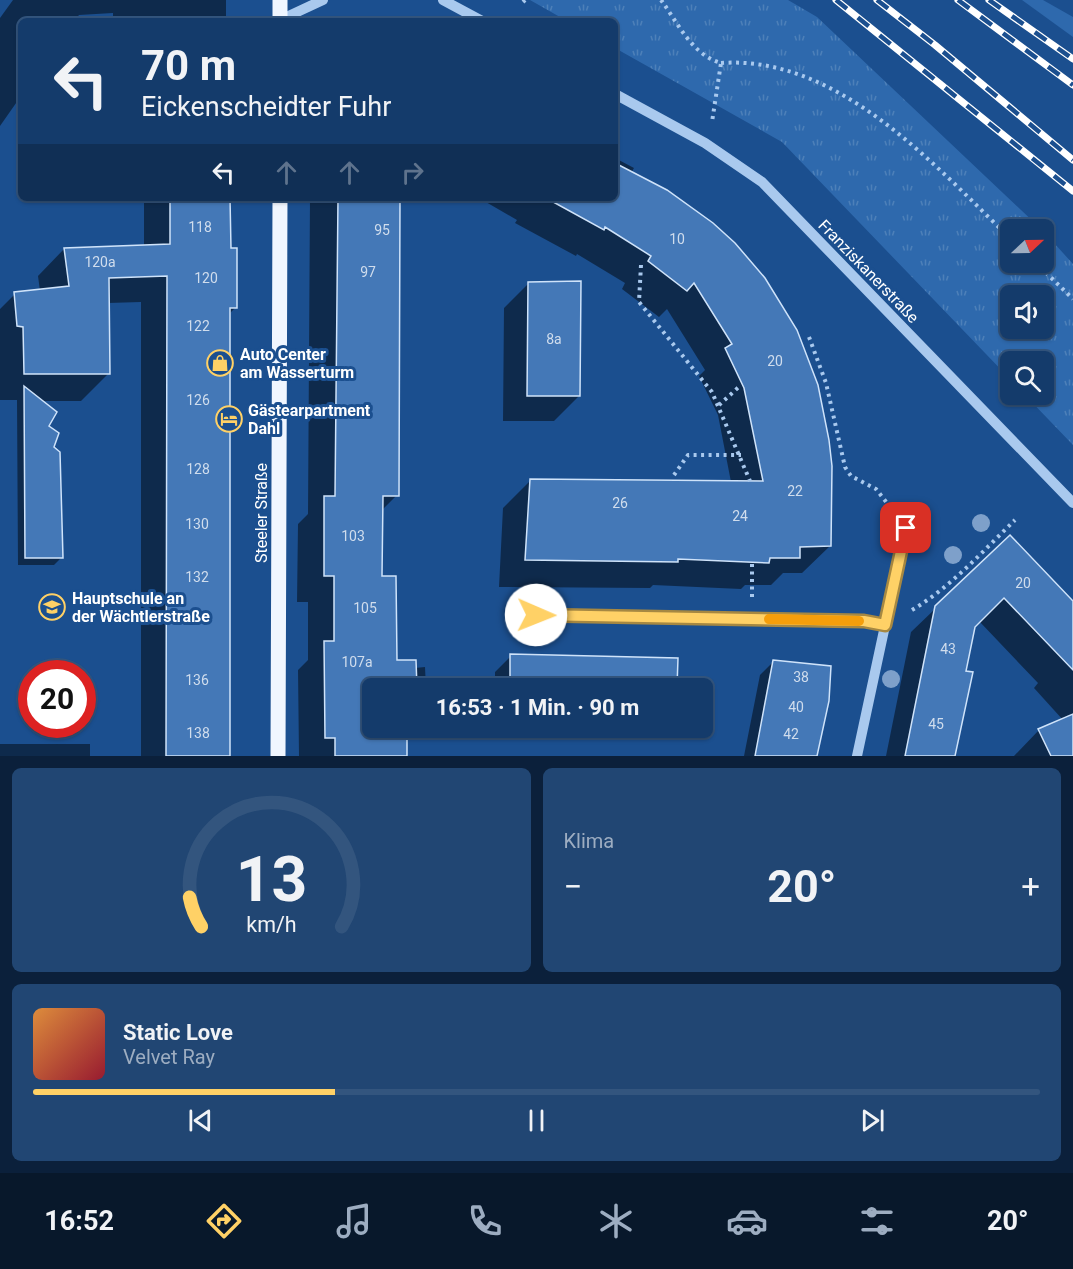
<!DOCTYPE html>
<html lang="de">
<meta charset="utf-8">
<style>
:root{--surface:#143b6b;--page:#214673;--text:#f1f3f6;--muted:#9dadc1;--line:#33557e;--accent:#ffd166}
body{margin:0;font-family:Roboto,sans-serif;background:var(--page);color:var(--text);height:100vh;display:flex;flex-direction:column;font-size:22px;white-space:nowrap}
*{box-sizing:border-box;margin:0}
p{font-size:20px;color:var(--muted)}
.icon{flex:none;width:33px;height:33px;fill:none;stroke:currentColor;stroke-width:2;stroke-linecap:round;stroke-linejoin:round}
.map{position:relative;height:756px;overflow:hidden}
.side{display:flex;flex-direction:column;gap:12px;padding:12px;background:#0b203b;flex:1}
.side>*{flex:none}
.hud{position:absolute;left:18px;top:18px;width:600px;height:183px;border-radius:9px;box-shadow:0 2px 4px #0004,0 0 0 2px var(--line);background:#143b6b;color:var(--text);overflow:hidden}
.needle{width:39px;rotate:68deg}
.controls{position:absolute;left:1000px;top:219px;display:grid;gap:12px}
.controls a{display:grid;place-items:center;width:54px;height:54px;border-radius:9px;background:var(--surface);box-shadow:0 2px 4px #0004,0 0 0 2px var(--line);font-size:30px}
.speed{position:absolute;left:18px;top:660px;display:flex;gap:12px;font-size:30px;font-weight:700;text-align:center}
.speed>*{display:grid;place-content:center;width:78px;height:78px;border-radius:50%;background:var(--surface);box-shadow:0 2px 4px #0004,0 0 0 2px var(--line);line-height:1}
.speed .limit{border:9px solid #d22;background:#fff;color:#111}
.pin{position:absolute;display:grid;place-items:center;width:51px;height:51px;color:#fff;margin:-26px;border-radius:12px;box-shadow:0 3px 9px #0006}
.me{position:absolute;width:66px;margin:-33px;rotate:91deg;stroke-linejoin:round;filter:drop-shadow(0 0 4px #0008)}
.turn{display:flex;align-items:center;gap:21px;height:126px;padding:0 24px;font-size:27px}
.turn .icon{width:78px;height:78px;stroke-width:2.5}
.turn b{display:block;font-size:42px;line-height:51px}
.lanes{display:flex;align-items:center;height:57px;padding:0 24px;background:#0003;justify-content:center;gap:30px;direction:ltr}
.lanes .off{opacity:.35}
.big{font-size:45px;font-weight:700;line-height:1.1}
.side .widget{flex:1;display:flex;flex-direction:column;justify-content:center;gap:9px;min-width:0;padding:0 21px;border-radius:9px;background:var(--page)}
.side .dial{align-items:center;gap:0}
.dial svg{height:156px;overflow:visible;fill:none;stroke:var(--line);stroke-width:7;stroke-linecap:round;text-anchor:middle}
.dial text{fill:var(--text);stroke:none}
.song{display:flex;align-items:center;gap:18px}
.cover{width:72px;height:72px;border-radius:9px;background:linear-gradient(135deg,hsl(30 70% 55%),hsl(350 70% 35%))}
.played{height:6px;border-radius:3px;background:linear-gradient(90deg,var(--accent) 30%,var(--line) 30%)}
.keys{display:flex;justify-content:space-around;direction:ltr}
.heat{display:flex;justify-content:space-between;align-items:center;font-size:33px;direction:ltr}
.side .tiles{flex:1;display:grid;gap:12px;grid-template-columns:1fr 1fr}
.widget:last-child{grid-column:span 2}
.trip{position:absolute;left:362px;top:678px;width:351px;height:60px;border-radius:9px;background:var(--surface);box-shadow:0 2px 4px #0004,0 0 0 2px var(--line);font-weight:700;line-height:60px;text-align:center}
.dock{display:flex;height:96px;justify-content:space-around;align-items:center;background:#08182b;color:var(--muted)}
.dock .icon{width:42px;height:42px}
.dock .selected{color:var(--accent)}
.dock b{font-size:27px;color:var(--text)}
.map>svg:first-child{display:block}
.grass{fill:#2e69ad}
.park{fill:url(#park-tufts);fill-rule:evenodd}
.shadow{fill:#0007}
.building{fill:#4478b7;stroke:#cfe3fa;stroke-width:1.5}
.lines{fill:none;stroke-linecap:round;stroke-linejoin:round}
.path{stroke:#a9c9ee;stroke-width:4;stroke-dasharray:3 4.5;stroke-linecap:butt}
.minor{stroke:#a9c9ee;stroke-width:10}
.major{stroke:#f0f6ff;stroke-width:15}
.rail-casing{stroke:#fff;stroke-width:7}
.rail{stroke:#1b4f8f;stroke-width:4.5;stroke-dasharray:14;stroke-linecap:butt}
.tree{fill:#7ea0ca}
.route-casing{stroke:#a68842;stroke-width:15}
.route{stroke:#ffd166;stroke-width:10}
.slow{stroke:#f59e0b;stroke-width:10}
.labels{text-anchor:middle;stroke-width:6;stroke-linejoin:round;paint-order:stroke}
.number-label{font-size:14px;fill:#d0dded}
.street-label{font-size:16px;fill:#fff;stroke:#1b4f8f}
.poi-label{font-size:16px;font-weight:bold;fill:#fff;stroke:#1b4f8f;text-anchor:start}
</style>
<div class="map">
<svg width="1073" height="756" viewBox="0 0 1073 756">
<defs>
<pattern id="park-tufts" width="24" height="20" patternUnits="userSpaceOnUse" patternTransform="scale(1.5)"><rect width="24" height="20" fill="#2e69ad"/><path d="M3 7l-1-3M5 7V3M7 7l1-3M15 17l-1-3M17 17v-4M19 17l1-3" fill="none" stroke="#4d80b9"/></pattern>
</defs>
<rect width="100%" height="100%" fill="#1b4f8f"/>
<path class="grass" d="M1022 0H1043L1073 17V37Z"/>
<path class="park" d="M530 0H788L817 17 1041 229 1011 230V262H1044V232L1073 264V445L1025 395 1044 394V362H1011V380L782 142 615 48V21H567ZM1011 296H1044V328H1011Z"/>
<path class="shadow" d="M13 0H226V21H113V13L79 15 74 21H21V96L0 126V18Z
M615 158 634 168 631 173 666 192 830 546 802 573H783L771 585H745L741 589 653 585 650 588 499 587 503 508 530 481 731 482 718 415 699 376 705 370 667 309 659 317 622 289 625 283 577 254 576 256 515 223 517 220 479 198H615Z
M144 198H229V250L235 308 228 315V756H141V302L108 303V374L81 401H40L52 447 62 557 54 565H18L17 400H0V309L15 294 40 291 38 276 64 249 144 246Z
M310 198H399L397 495 381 511 380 577 395 661 415 668 425 667 426 688H372V728H405V756H299L298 670 308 660V602H297L298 524 308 514Z
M529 283 579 396 554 421H503L504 308Z
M1010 537 1073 603V756H1014L1039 730 1063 720 1034 688 1038 683 979 621 973 627 953 756H886L911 632Z
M511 656 677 660 676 688H495V672Z
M774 661 816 756H744L760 675Z
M494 728H666L659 734 494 732Z
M0 744H90V756H0Z"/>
<path class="building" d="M615 163 667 190 713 223 735 243 765 278 797 330 818 385 829 440 832 466 831 546 800 547V558H770L769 563 678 559V562L525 560 530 479 763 481 744 388 725 348 732 344 694 283 687 291 648 261 651 256 605 227 604 230 546 198H615Z
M170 198H230L231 248H237V308H230V756H166L167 276 109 278 110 374H24L23 327 17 326 14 292 69 286 64 248 170 244Z
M338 198H400L399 496H383L382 576H396L397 660H416L417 688H372V728H407V756H335V738H325L324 641H334V576H324V496H335Z
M581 281 580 396H527L528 282Z
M24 386 57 412 49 426 59 433 54 447 60 452 63 558H25Z
M1010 535 1073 601V670L1004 598 975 627 966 671 973 672 955 756H905L935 606Z
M510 654 678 658 677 688H510Z
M773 660 831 666 829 701 817 756H755Z
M1073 714V756H1051L1038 729Z"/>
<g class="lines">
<path class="path" d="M661 0C678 23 692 55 721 63L712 122
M523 2 525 0
M721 63C838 55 934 165 1011 239
M1035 262 1073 299
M641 265 639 302 712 392 750 481
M809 337 826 383 845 467 851 476 876 489 894 512
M719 405 741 385
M674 475 688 455H741
M752 597V563
M912 610C951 587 983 551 1015 520"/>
<path class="minor" d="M443 0 482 21
M280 20 323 0
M615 94 705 143 762 182 1073 503
M512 615 864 621 886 625
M857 756 906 528"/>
<path class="major" d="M280 21V0
M278 756 280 198"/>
<g class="rail-casing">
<path id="rail" d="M836 0 1073 191
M877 0 935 45 1073 160
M958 0 1073 85
M989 0 1073 59"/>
</g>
<use href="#rail" class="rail"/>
</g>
<g class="tree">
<circle cx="981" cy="523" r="9"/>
<circle cx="953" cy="555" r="9"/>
<circle cx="891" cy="679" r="9"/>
</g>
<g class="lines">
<g class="route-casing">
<path id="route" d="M536 615 864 621 885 625 906 528"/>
</g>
<use href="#route" class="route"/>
<path class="slow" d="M769 619 859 621"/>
</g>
<defs>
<g id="shop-ring" transform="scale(1.35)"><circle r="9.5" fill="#1b4f8f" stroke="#ffd166" stroke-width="1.5"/><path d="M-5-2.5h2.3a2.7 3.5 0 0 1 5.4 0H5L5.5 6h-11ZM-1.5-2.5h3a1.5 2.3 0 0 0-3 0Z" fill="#ffd166"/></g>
<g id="hotel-ring" transform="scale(1.35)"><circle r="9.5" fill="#1b4f8f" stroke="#ffd166" stroke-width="1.5"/><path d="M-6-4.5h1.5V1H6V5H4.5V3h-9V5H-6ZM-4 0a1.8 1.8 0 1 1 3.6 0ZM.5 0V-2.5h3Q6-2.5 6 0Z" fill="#ffd166"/></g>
<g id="school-ring" transform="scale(1.35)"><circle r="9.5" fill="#1b4f8f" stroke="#ffd166" stroke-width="1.5"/><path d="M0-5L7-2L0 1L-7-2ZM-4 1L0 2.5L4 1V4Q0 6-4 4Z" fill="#ffd166"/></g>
</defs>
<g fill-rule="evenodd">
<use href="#shop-ring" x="220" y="363"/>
<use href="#hotel-ring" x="229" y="419"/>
<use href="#school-ring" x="52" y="607"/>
</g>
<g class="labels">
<g class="number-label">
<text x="200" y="232">118</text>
<text x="382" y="235">95</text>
<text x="677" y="244">10</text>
<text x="100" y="267">120a</text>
<text x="368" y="277">97</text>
<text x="206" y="283">120</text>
<text x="198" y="331">122</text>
<text x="554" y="344">8a</text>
<text x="775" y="366">20</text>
<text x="198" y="405">126</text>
<text x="198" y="474">128</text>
<text x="795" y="496">22</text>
<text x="620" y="508">26</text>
<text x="740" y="521">24</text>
<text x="197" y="529">130</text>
<text x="353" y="541">103</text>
<text x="197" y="582">132</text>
<text x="1023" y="588">20</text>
<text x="365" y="613">105</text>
<text x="948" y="654">43</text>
<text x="357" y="667">107a</text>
<text x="801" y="682">38</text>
<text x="197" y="685">136</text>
<text x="796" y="712">40</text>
<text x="936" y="729">45</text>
<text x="198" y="738">138</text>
<text x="791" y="739">42</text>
</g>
<g class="street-label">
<text transform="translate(869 271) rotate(46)" y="6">Franziskanerstraße</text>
<text transform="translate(261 513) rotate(-90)" y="6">Steeler Straße</text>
</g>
<g class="poi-label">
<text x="240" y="360">Auto Center<tspan x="240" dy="18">am Wasserturm</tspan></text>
<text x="248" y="416">Gästearpartment<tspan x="248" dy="18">Dahl</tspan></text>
<text x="72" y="604">Hauptschule an<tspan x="72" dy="18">der Wächtlerstraße</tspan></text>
</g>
</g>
</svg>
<div class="controls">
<a><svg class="needle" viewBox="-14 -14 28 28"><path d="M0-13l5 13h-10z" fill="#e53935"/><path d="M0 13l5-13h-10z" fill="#9dadc1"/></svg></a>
<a><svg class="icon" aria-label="sound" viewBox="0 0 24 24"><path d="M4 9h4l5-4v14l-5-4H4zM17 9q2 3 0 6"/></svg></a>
<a><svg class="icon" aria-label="search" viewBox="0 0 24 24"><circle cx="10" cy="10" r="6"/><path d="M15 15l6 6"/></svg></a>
</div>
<div class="speed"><div class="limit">20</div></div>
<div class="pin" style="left:906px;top:528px;background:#d93025"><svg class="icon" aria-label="arrive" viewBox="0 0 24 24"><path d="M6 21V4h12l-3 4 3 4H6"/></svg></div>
<svg class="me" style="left:536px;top:615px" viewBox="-20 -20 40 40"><circle r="19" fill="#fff"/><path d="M0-13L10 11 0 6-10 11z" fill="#ffd166"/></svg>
<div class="trip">16:53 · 1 Min. · 90 m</div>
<div class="hud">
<div class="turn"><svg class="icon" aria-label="left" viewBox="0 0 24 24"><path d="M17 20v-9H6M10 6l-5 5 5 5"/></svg><div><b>70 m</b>Eickenscheidter Fuhr</div></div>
<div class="lanes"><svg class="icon" aria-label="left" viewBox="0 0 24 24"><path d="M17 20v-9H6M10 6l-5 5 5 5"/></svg><svg class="icon off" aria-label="ahead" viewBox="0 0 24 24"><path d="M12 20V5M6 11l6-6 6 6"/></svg><svg class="icon off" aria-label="ahead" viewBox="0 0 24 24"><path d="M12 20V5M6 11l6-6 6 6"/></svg><svg class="icon off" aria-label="right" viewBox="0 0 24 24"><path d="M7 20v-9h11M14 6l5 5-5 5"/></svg></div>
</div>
</div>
<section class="side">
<div class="tiles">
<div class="widget dial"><svg viewBox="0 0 100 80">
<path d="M14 69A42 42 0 1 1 86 69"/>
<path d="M14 69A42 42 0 0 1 8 54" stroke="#ffd166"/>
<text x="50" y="56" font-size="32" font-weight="700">13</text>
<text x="50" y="72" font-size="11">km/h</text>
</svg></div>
<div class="widget"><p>Klima</p>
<div class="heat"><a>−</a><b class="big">20°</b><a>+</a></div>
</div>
<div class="widget">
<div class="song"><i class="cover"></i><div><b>Static Love</b><p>Velvet Ray</p></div></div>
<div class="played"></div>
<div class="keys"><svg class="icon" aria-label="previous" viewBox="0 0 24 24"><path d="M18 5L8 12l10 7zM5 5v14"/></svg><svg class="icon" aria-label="pause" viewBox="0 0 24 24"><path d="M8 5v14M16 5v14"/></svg><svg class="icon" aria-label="next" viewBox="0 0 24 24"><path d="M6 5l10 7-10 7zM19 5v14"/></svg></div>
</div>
</div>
</section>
<nav class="dock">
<b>16:52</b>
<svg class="icon selected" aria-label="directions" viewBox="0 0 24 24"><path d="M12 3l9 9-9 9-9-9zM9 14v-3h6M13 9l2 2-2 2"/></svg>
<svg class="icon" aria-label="music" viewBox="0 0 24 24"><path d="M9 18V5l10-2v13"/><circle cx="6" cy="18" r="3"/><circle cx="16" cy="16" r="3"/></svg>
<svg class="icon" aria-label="phone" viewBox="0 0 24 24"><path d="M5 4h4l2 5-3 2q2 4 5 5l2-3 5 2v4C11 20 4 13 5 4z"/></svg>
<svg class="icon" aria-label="climate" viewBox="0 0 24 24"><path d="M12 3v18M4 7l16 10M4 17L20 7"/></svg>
<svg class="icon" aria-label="car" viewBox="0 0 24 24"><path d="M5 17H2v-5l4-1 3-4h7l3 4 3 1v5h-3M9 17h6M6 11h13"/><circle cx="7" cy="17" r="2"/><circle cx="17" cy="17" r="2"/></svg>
<svg class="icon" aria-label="filters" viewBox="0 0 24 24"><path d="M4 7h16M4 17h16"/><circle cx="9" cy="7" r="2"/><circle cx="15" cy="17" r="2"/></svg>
<b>20°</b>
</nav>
